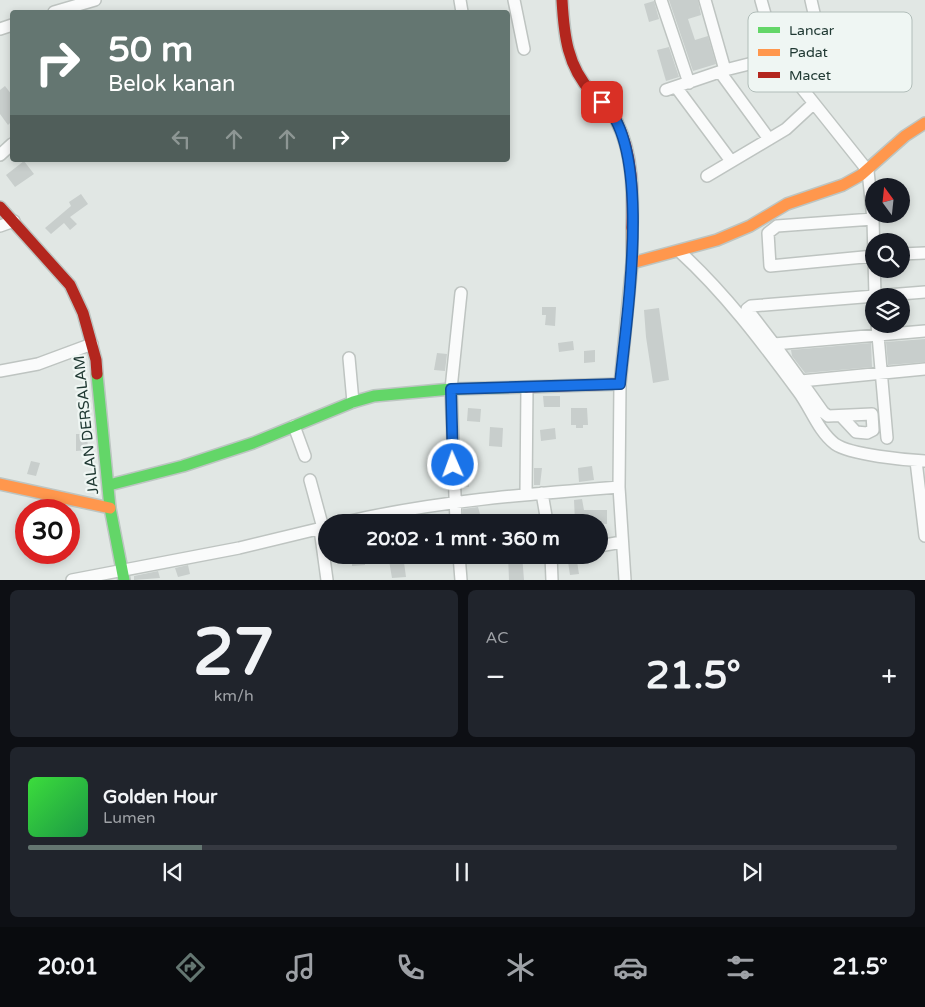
<!DOCTYPE html>
<html lang="id">
<meta charset="utf-8">
<style>
:root{--surface:#171b24;--page:#20242c;--text:#f1f3f6;--muted:#9ea1a6;--line:#363941;--accent:#647671}
body{margin:0;font-family:"Varela Round",sans-serif;background:var(--page);color:var(--text);height:100vh;display:flex;flex-direction:column;font-size:19px;white-space:nowrap}
*{box-sizing:border-box;margin:0}
p{font-size:16px;color:var(--muted)}
.icon{flex:none;width:28px;height:28px;fill:none;stroke:currentColor;stroke-width:2;stroke-linecap:round;stroke-linejoin:round}
.map{position:relative;height:580px;overflow:hidden}
.details{display:flex;flex-direction:column;gap:10px;padding:10px;background:#0d0f14;flex:1}
.details>*{flex:none}
.hud{position:absolute;left:10px;top:10px;width:500px;height:152px;border-radius:5px;box-shadow:0 2px 8px #0003;background:#647671;color:#fff;overflow:hidden}
.needle{width:32px;rotate:345deg}
.tools{position:absolute;left:865px;top:178px;display:grid;gap:10px}
.tools a{display:grid;place-items:center;width:45px;height:45px;border-radius:50%;background:var(--surface);box-shadow:0 2px 8px #0003;font-size:25px}
.speed{position:absolute;left:15px;top:499px;display:flex;gap:10px;font-size:25px;font-weight:700;text-align:center}
.speed>*{display:grid;place-content:center;width:65px;height:65px;border-radius:50%;background:var(--surface);box-shadow:0 2px 8px #0003;line-height:1}
.speed .limit{border:8px solid #d22;background:#fff;color:#111}
.pin{position:absolute;display:grid;place-items:center;width:42px;height:42px;color:#fff;margin:-21px;border-radius:10px;box-shadow:0 2px 8px #0006}
.me{position:absolute;width:55px;margin:-28px;rotate:358deg;stroke-linejoin:round;filter:drop-shadow(0 0 4px #0008)}
.turn{display:flex;align-items:center;gap:18px;height:105px;padding:0 15px;font-size:22px}
.turn .icon{width:65px;height:65px;stroke-width:2.5}
.turn b{display:block;font-size:35px;line-height:42px}
.lanes{display:flex;align-items:center;height:48px;padding:0 15px;background:#0003;justify-content:center;gap:25px;direction:ltr}
.lanes .off{opacity:.35}
.big{font-size:38px;font-weight:700;line-height:1.1}
.details .card{flex:1;display:flex;flex-direction:column;justify-content:center;gap:8px;min-width:0;padding:0 18px;border-radius:8px;background:var(--page)}
.details .dial{align-items:center;gap:0}
.dial b{font-size:65px;line-height:1}
.song{display:flex;align-items:center;gap:15px}
.cover{width:60px;height:60px;border-radius:8px;background:linear-gradient(135deg,hsl(120 70% 55%),hsl(140 70% 35%))}
.played{height:5px;border-radius:2px;background:linear-gradient(90deg,var(--accent) 20%,var(--line) 20%)}
.keys{display:flex;justify-content:space-around;direction:ltr}
.heat{display:flex;justify-content:space-between;align-items:center;font-size:28px;direction:ltr}
.details .tiles{flex:1;display:grid;gap:10px;grid-template-columns:1fr 1fr}
.card:last-child{grid-column:span 2}
.trip{position:absolute;left:318px;top:514px;width:290px;height:50px;border-radius:25px;background:var(--surface);box-shadow:0 2px 8px #0003;font-weight:700;line-height:50px;text-align:center}
.dock{display:flex;height:80px;justify-content:space-around;align-items:center;background:#090b0e;color:var(--muted)}
.dock .icon{width:35px;height:35px}
.dock .active{color:var(--accent)}
.dock b{font-size:22px;color:var(--text)}
.map>svg:first-child{display:block}
.building{fill:#c8cecc}
.lines{fill:none;stroke-linecap:round;stroke-linejoin:round}
.street-casing{stroke:#bec4c1;stroke-width:14}
.fast-casing{stroke:#bdc5c2;stroke-width:14}
.slow-casing{stroke:#bdc5c2;stroke-width:14}
.jam-casing{stroke:#bdc5c2;stroke-width:14}
.street{stroke:#fafbfb;stroke-width:11}
.fast{stroke:#63d668;stroke-width:11}
.slow{stroke:#ff974d;stroke-width:11}
.jam{stroke:#b3261e;stroke-width:11}
.route-casing{stroke:#114b97;stroke-width:12}
.route{stroke:#1a73e8;stroke-width:9}
.labels{text-anchor:middle;stroke-width:4.5;stroke-linejoin:round;paint-order:stroke}
.street-label{font-size:15px;fill:#203933;stroke:#eff6f3}
.key{fill:#eff6f3;stroke:#b1bdb9;stroke-width:1}
.key-label{font-size:14px;fill:#203933}
</style>
<div class="map">
<svg width="925" height="580" viewBox="0 0 925 580">
<rect width="100%" height="100%" fill="#e1e7e4"/>
<path class="building" d="M669 0H698L701 15 688 19 695 40 708 36 716 64 693 71Z
M654 1 659 19 649 22 644 4Z
M669 47 679 77 666 81 657 50Z
M5 86 12 95V121L8 125 0 114V90Z
M24 161 34 174 15 187 6 175Z
M81 194 88 204 70 217 77 224 70 230 64 223 51 234 45 228 71 206 69 202Z
M542 307H556L555 326 545 325 546 315H542Z
M659 308 669 380 653 383 646 337 644 310Z
M925 339V362L888 365 886 342Z
M573 341 574 350 559 352 558 343Z
M871 343 872 367 805 373 792 356 791 350Z
M595 350V362L584 363V351Z
M437 353 447 354 445 371 434 370Z
M543 396H560V407H544Z
M468 408 481 409 480 422 467 421Z
M571 408H587L588 425H583V428H576V425H571Z
M490 427 503 428 502 447 489 446Z
M555 428 556 439 541 441 540 430Z
M76 434H87L88 450 76 451Z
M31 461 40 463 36 476 27 474Z
M592 466 594 480 579 482 578 468Z
M534 468H542L540 485H534Z
M469 470V487H462V471Z
M582 499 584 510H607V524L575 522 574 500Z
M36 502 64 508 67 510H36Z
M478 507 480 514 463 517V509Z
M352 555H365V565L352 566Z
M388 555H403L406 577 392 578Z
M482 555H507V561L482 563Z
M508 555H522L524 580H509Z
M567 555H576L579 574 570 575Z
M188 565 190 574 178 577 175 568Z
M158 571 160 578 134 580V576Z"/>
<g class="lines">
<g class="street-casing">
<path id="street" d="M460 0 462 12
M514 0 524 49
M661 0 689 83
M705 0 725 70
M761 0 777 57 868 171 873 219 875 296
M54 12 95 0
M0 29 12 25
M720 72 769 139
M676 87 731 161
M666 90 725 70 777 57 816 41 819 39V35L811 0
M0 155 12 144
M707 176 786 129 813 104
M873 219 777 226 768 233 770 266 874 256
M0 226 14 221
M679 251C725 293 761 341 798 391 811 408 818 431 835 444 851 455 905 460 925 461
M901 254 925 253
M925 292 751 306 747 309 774 344 925 331
M877 324 887 438
M774 344 801 381
M349 358 353 402
M0 371 38 364 92 344
M841 416 856 432 867 433 873 430 872 414 828 416 823 412 801 381 925 369
M294 426 305 456
M916 461 925 536
M310 480 323 528
M542 493 547 522
M526 494 527 387
M346 522C435 501 528 494 619 487
M456 522 451 389 461 293
M320 529 327 580
M599 546 622 542
M459 555 461 580
M551 555 552 580
M72 580 239 548 326 527
M625 580 619 487 620 384 632 263"/>
</g>
<g class="fast-casing">
<path id="fast" d="M97 374 110 508 124 580
M109 485 183 466 253 443 353 402 374 396 451 389 526 387"/>
</g>
<g class="slow-casing">
<path id="slow" d="M632 228V263L717 240 750 226 787 204 843 185 861 175 905 136 925 123
M0 484 110 508"/>
</g>
<g class="jam-casing">
<path id="jam" d="M562 0C564 35 567 66 592 93 600 103 612 110 617 122 633 154 633 193 632 228
M0 207 70 285 83 313 96 360 97 374
M526 387 620 384"/>
</g>
<use href="#street" class="street"/>
<use href="#fast" class="fast"/>
<use href="#slow" class="slow"/>
<use href="#jam" class="jam"/>
</g>
<g class="lines">
<g class="route-casing">
<path id="route" d="M453 465 451 389 620 384C626 320 654 147 602 102"/>
</g>
<use href="#route" class="route"/>
</g>
<g class="labels">
<g class="street-label">
<text transform="translate(86 425) rotate(-96)" y="5">JALAN DERSALAM</text>
</g>
</g>
<rect x="748" y="12" width="164" height="80" rx="8" class="key"/>
<rect x="758" y="27" width="22" height="6" fill="#63d668"/>
<rect x="758" y="49" width="22" height="7" fill="#ff974d"/>
<rect x="758" y="72" width="22" height="6" fill="#b3261e"/>
<g class="key-label">
<text x="789" y="35">Lancar</text>
<text x="789" y="57">Padat</text>
<text x="789" y="80">Macet</text>
</g>
</svg>
<div class="tools">
<a><svg class="needle" viewBox="-14 -14 28 28"><path d="M0-13l5 13h-10z" fill="#e53935"/><path d="M0 13l5-13h-10z" fill="#9ea1a6"/></svg></a>
<a><svg class="icon" aria-label="search" viewBox="0 0 24 24"><circle cx="10" cy="10" r="6"/><path d="M15 15l6 6"/></svg></a>
<a><svg class="icon" aria-label="layers" viewBox="0 0 24 24"><path d="M12 4l9 5-9 5-9-5zM3 14l9 5 9-5"/></svg></a>
</div>
<div class="speed"><div class="limit">30</div></div>
<div class="pin" style="left:602px;top:102px;background:#d93025"><svg class="icon" aria-label="arrive" viewBox="0 0 24 24"><path d="M6 21V4h12l-3 4 3 4H6"/></svg></div>
<svg class="me" style="left:453px;top:465px" viewBox="-20 -20 40 40"><circle r="17" fill="#1a73e8" stroke="#fff" stroke-width="3"/><path d="M0-11L8 9 0 5-8 9z" fill="#fff"/></svg>
<div class="trip">20:02 · 1 mnt · 360 m</div>
<div class="hud">
<div class="turn"><svg class="icon" aria-label="right" viewBox="0 0 24 24"><path d="M7 20v-9h11M14 6l5 5-5 5"/></svg><div><b>50 m</b>Belok kanan</div></div>
<div class="lanes"><svg class="icon off" aria-label="left" viewBox="0 0 24 24"><path d="M17 20v-9H6M10 6l-5 5 5 5"/></svg><svg class="icon off" aria-label="ahead" viewBox="0 0 24 24"><path d="M12 20V5M6 11l6-6 6 6"/></svg><svg class="icon off" aria-label="ahead" viewBox="0 0 24 24"><path d="M12 20V5M6 11l6-6 6 6"/></svg><svg class="icon" aria-label="right" viewBox="0 0 24 24"><path d="M7 20v-9h11M14 6l5 5-5 5"/></svg></div>
</div>
</div>
<section class="details">
<div class="tiles">
<div class="card dial"><b>27</b><p>km/h</p></div>
<div class="card"><p>AC</p>
<div class="heat"><a>−</a><b class="big">21.5°</b><a>+</a></div>
</div>
<div class="card">
<div class="song"><i class="cover"></i><div><b>Golden Hour</b><p>Lumen</p></div></div>
<div class="played"></div>
<div class="keys"><svg class="icon" aria-label="previous" viewBox="0 0 24 24"><path d="M18 5L8 12l10 7zM5 5v14"/></svg><svg class="icon" aria-label="pause" viewBox="0 0 24 24"><path d="M8 5v14M16 5v14"/></svg><svg class="icon" aria-label="next" viewBox="0 0 24 24"><path d="M6 5l10 7-10 7zM19 5v14"/></svg></div>
</div>
</div>
</section>
<nav class="dock">
<b>20:01</b>
<svg class="icon active" aria-label="directions" viewBox="0 0 24 24"><path d="M12 3l9 9-9 9-9-9zM9 14v-3h6M13 9l2 2-2 2"/></svg>
<svg class="icon" aria-label="music" viewBox="0 0 24 24"><path d="M9 18V5l10-2v13"/><circle cx="6" cy="18" r="3"/><circle cx="16" cy="16" r="3"/></svg>
<svg class="icon" aria-label="phone" viewBox="0 0 24 24"><path d="M5 4h4l2 5-3 2q2 4 5 5l2-3 5 2v4C11 20 4 13 5 4z"/></svg>
<svg class="icon" aria-label="climate" viewBox="0 0 24 24"><path d="M12 3v18M4 7l16 10M4 17L20 7"/></svg>
<svg class="icon" aria-label="car" viewBox="0 0 24 24"><path d="M5 17H2v-5l4-1 3-4h7l3 4 3 1v5h-3M9 17h6M6 11h13"/><circle cx="7" cy="17" r="2"/><circle cx="17" cy="17" r="2"/></svg>
<svg class="icon" aria-label="filters" viewBox="0 0 24 24"><path d="M4 7h16M4 17h16"/><circle cx="9" cy="7" r="2"/><circle cx="15" cy="17" r="2"/></svg>
<b>21.5°</b>
</nav>
